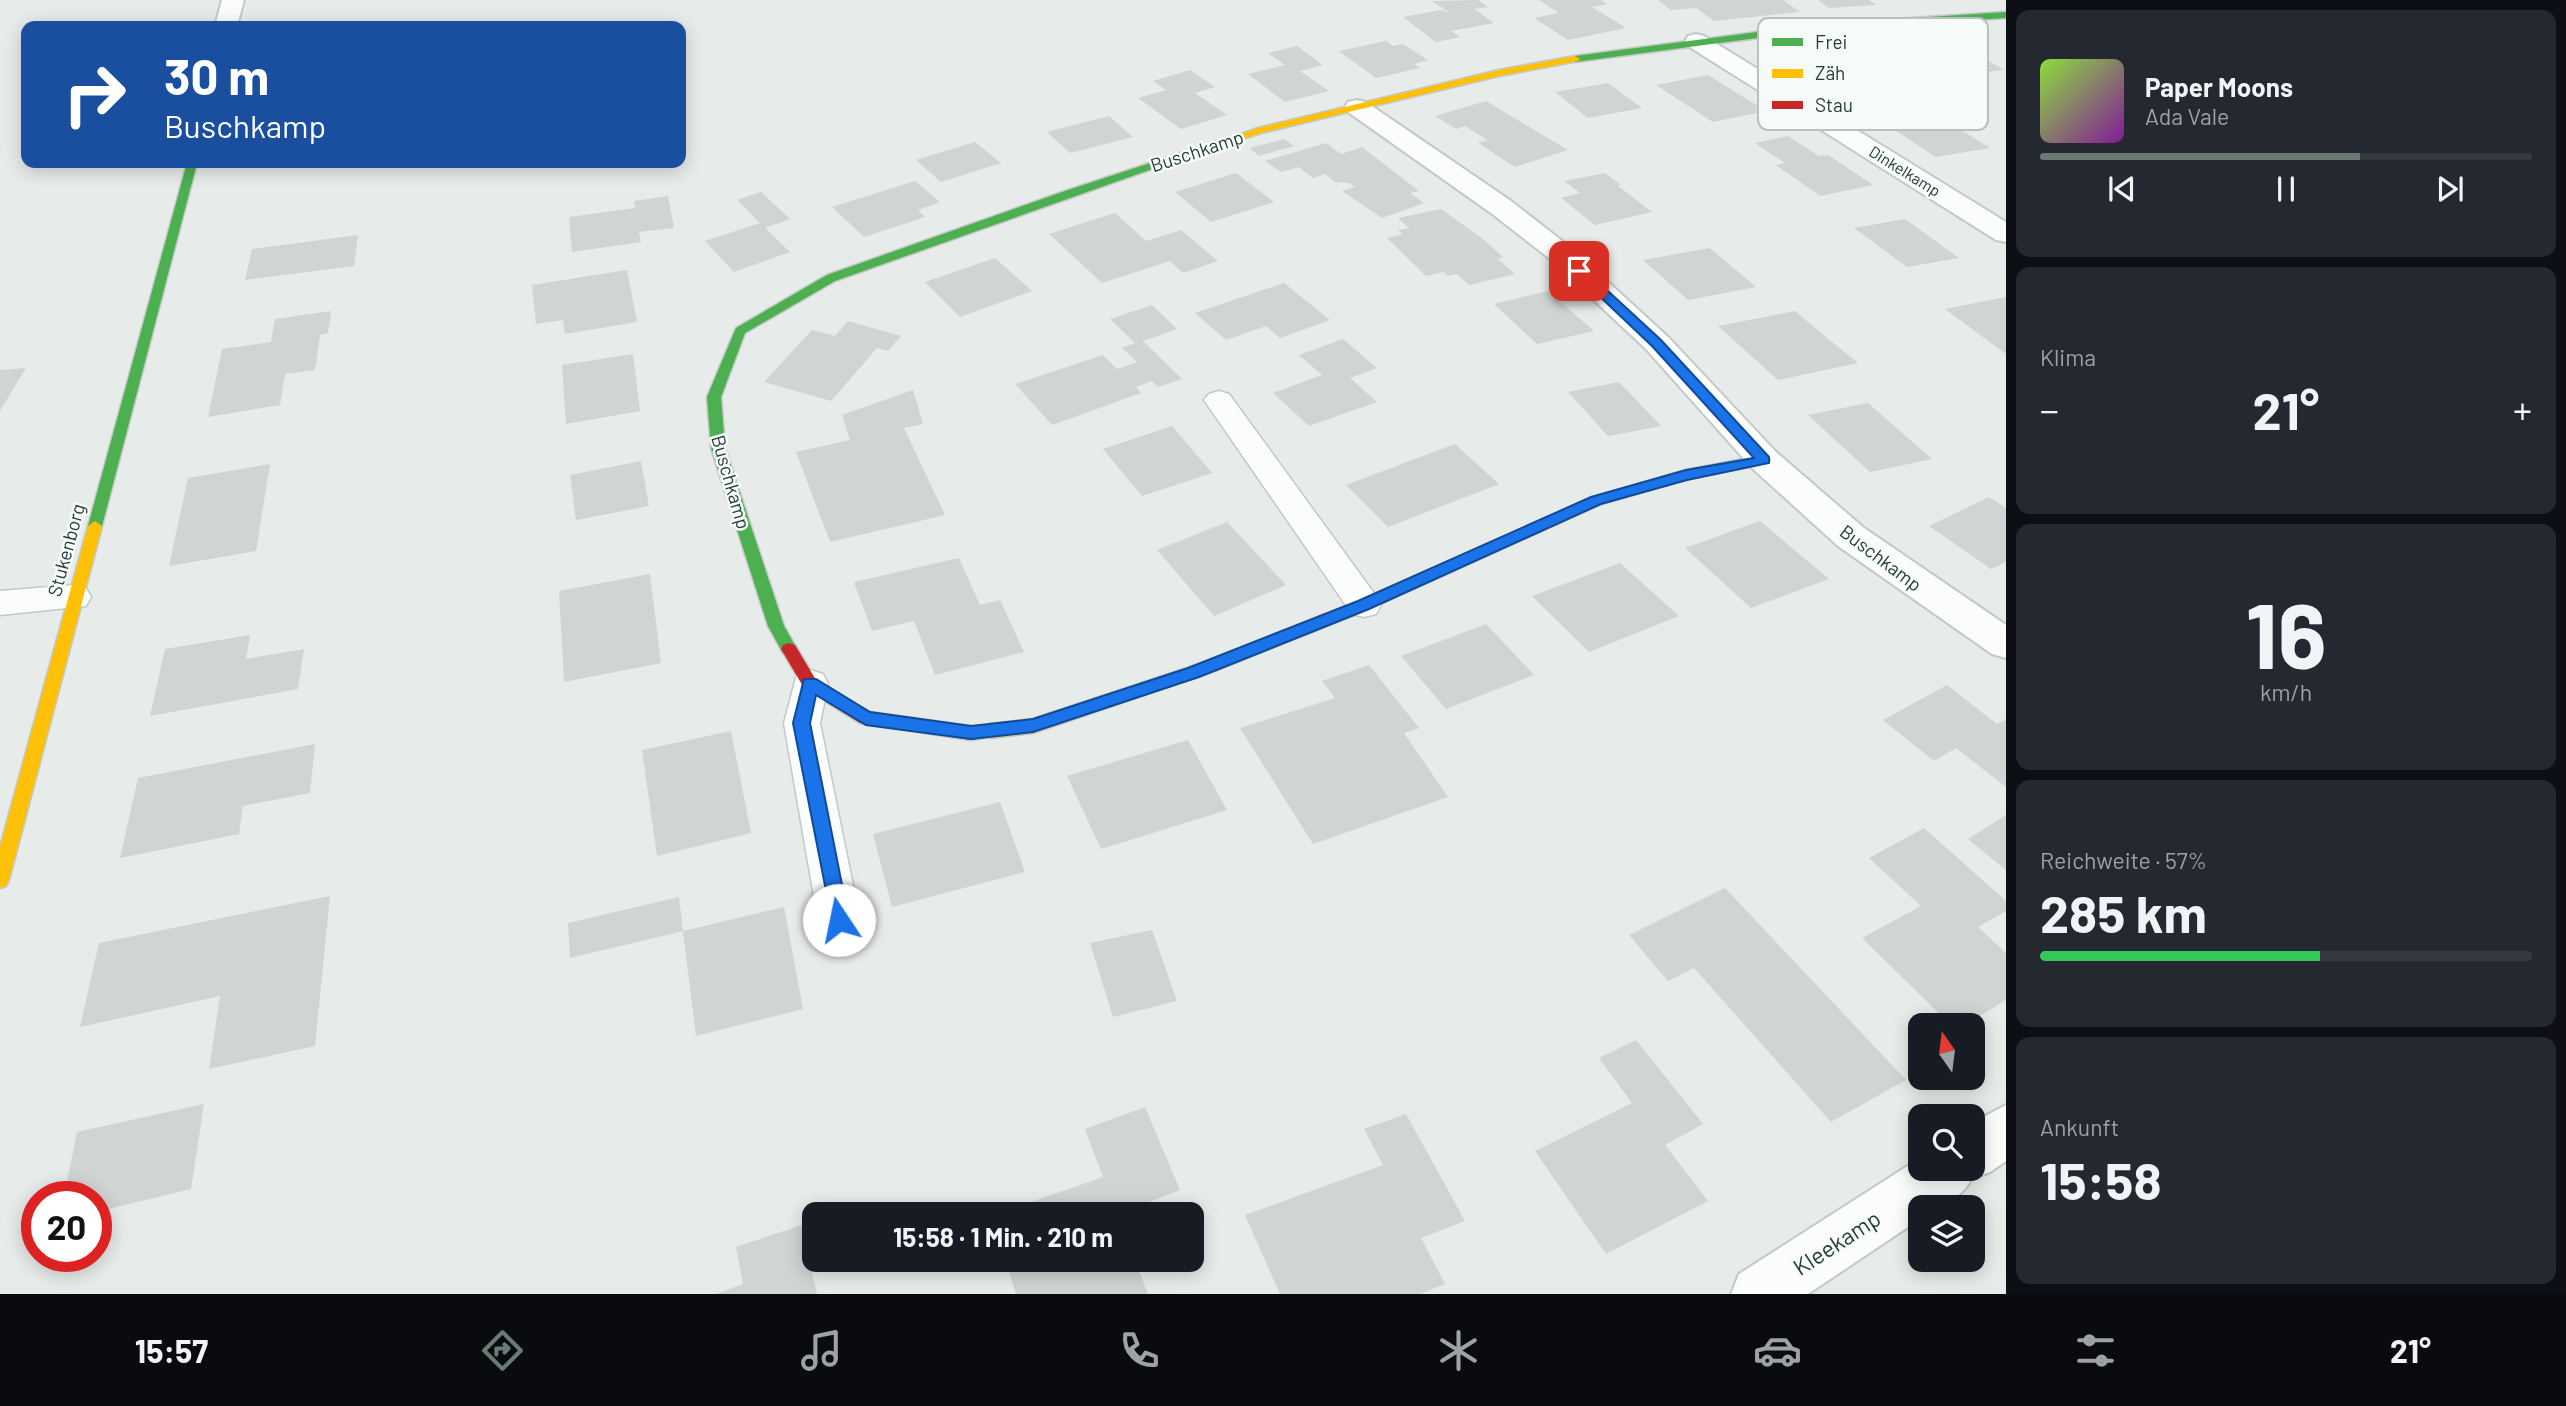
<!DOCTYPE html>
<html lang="de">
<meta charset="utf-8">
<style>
:root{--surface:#171b24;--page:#242831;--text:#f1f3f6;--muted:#9ea1a6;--line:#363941;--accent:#6a7a75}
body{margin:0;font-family:Barlow,sans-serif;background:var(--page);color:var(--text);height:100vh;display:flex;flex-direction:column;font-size:26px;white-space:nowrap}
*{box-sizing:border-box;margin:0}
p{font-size:23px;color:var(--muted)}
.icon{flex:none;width:38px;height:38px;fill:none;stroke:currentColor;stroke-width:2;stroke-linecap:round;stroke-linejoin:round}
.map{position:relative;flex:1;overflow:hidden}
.details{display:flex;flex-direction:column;gap:10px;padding:10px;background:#0d0f14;width:560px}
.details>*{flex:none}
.hud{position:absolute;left:21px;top:21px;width:665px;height:147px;border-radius:14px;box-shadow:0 4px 18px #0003;background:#1a4fa0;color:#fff;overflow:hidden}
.needle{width:46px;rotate:346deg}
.buttons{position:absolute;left:1908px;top:1013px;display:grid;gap:14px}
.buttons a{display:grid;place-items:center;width:77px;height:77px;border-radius:14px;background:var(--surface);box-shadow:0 4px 18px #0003;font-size:35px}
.speed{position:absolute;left:21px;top:1181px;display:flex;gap:14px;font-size:35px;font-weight:700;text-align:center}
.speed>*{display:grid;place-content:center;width:91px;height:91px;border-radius:50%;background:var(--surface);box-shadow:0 4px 18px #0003;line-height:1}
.speed .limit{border:10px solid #d22;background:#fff;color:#111}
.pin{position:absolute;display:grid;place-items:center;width:60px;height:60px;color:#fff;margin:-30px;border-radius:14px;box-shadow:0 4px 10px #0006}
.me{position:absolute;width:77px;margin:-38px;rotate:349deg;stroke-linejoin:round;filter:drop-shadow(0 0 5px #0008)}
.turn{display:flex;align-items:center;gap:24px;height:147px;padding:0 28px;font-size:32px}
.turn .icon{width:91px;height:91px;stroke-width:2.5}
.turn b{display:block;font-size:49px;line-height:60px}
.big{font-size:52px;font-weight:700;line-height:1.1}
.details .card{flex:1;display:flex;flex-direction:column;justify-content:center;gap:10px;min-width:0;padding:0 24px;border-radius:14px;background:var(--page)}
.details .dial{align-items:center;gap:0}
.dial b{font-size:91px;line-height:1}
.song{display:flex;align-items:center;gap:21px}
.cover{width:84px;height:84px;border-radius:10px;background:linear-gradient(135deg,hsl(90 70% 55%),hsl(290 70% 35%))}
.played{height:7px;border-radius:4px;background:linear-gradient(90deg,var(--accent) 65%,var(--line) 65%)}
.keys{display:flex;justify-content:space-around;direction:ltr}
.heat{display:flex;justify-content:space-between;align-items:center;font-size:38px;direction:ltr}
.charge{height:10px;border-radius:5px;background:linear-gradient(90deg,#34c759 57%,var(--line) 0)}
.trip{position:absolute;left:802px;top:1202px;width:402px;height:70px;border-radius:14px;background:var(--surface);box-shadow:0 4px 18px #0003;font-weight:700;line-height:70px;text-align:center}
.menu{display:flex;height:112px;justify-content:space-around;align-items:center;background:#090b0e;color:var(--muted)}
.menu .icon{width:49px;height:49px}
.menu .active{color:var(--accent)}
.menu b{font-size:32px;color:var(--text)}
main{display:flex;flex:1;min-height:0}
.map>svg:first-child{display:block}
.building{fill:#d0d4d2}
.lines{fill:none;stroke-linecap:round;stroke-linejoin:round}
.lane-casing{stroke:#c4c8c6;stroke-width:3}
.street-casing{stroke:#c4c8c6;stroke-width:4}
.fast-casing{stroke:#c3c9c6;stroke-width:3}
.slow-casing{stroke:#c3c9c6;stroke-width:3}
.jam-casing{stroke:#c3c9c6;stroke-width:3}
.lane{fill:#fbfcfc;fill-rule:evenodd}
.street{fill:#fbfcfc;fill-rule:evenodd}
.fast{fill:#4caf50;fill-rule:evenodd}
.slow{fill:#ffc107;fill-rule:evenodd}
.jam{fill:#c62828;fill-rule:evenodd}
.route{fill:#1a73e8;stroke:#114b97;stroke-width:2}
.labels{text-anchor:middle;stroke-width:5;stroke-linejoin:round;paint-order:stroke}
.far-street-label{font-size:16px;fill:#263d37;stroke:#f6faf8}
.street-label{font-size:19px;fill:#263d37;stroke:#f6faf8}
.near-street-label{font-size:23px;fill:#263d37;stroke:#f6faf8}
.key{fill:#f6faf8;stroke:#b8c1be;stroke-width:2}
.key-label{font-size:19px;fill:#263d37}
</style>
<main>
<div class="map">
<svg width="2006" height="1294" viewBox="0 0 2006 1294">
<rect width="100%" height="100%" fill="#e7ebe9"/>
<path class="building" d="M1478 0 1488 7 1474 9 1494 23 1451 31 1460 37 1436 42 1403 17 1441 10 1450 13 1432 1Z
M1539 0H1600L1607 4 1592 7 1626 28 1568 40 1534 18 1559 13Z
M1658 0H1783L1800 12 1714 21 1696 8 1671 10Z
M1818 0H1869L1876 5 1829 8Z
M1935 39 1944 45 1959 43 2004 70 1921 79 1906 69 1887 70 1860 51 1874 50 1869 47Z
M1386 41 1393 46 1403 44 1428 60 1414 64 1420 68 1376 78 1339 51Z
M1297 46 1323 65 1300 71 1329 91 1285 102 1248 74 1285 65 1268 53Z
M1190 70 1215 87 1195 93 1227 115 1181 129 1138 98 1166 90 1153 81Z
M1708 75 1766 111 1713 122 1656 85Z
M1608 83 1642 108 1588 118 1555 92Z
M1486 101 1568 150 1515 167 1478 143 1488 140 1476 133 1465 126 1456 129 1435 116Z
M1109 116 1133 137 1070 153 1047 132Z
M1948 122 1990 148 1936 157 1896 131Z
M1788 136 1819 156 1828 155 1873 185 1820 196 1776 165 1785 163 1755 143Z
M1284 139 1294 146 1259 156 1250 148Z
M975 142 1001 163 941 182 916 160Z
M1326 143 1341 154 1362 147 1419 191 1410 193 1424 203 1382 218 1342 191 1355 187 1349 183 1335 182 1325 174 1313 178 1299 167 1281 172 1265 161Z
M1236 173 1274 202 1211 222 1175 192Z
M1605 173 1621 185H1617L1652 212 1595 225 1561 198 1580 193 1564 181Z
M915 181 940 202 918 210 925 217 864 237 832 207Z
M761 192 790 219 765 228 790 252 734 272 705 241 760 223 737 200Z
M668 196 674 228 639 232 641 242 572 252 569 217 635 208 634 201Z
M1441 209 1483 239 1503 257 1498 259 1515 274 1469 285 1457 274 1448 276 1443 272 1426 276 1387 238 1403 234 1398 230 1409 228 1398 218Z
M1115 213 1146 241 1181 230 1218 261 1183 273 1170 261 1102 283 1049 234Z
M1905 219 1959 258 1907 267 1854 228Z
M358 235 354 266 245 280 252 249Z
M1710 248 1756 287 1688 300 1643 260Z
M995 258 1032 291 960 317 925 282Z
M627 270 637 322 565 334 563 320 536 324 532 285Z
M1284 283 1330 320 1280 338 1266 326 1226 340 1195 313Z
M1548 291 1594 331 1537 344 1494 304Z
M2006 297V354L1945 309Z
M1152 305 1177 329 1143 341 1182 379 1158 387 1152 381 1136 387 1141 393 1052 425 1015 384 1103 355 1117 369 1137 362 1122 348 1135 343 1110 319Z
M331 311 328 333 320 335 315 370 285 374 280 405 208 417 222 349 271 342 275 319Z
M1795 311 1826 337 1858 363 1778 380 1718 326Z
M848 321 901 336 888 351 877 348 831 401 764 382 812 330 835 336Z
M1343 339 1377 368 1350 378 1377 402 1309 426 1273 393 1322 375 1299 355Z
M633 354 640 411 566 424 562 365Z
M26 368 0 411V370Z
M1619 382 1661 426 1608 436 1568 392Z
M913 390 923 424 904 428 945 515 830 542 796 452 850 440 842 415Z
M1868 403 1932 459 1870 472 1808 415Z
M1172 426 1212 473 1142 496 1103 449Z
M1455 444 1499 484 1388 527 1346 485Z
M641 461 649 506 576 520 570 475Z
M270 464 256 551 169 566 188 478Z
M1989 497 2006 508V562L1991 569 1929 526Z
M1760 521 1829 579 1751 608 1685 548Z
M1227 522 1286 585 1214 616 1157 550Z
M959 558 980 605 1000 600 1024 652 935 675 914 621 872 631 854 582Z
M1620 563 1679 616 1589 652 1532 596Z
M650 574 661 663 564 682 559 591Z
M1486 624 1534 675 1446 709 1401 656Z
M250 635 246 659 304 649 298 689 150 716 165 649Z
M1369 665 1419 728 1404 733 1448 797 1313 844 1240 728 1335 698 1322 681Z
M1947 685 1997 724 2006 719V787L1956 748 1934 761 1883 720Z
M731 731 751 833 657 856 642 750Z
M1188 740 1227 810 1101 849 1067 776Z
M315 744 310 793 243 806 239 834 120 858 138 778Z
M1000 802 1025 872 892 907 873 834Z
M2006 815V870L1968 839Z
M1924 828 2006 901V911L1978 927 2006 953V1000L1963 1026H1952L1862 938 1921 906 1869 858Z
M1725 888 1906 1080 1831 1122 1694 968 1668 981 1629 935Z
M330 896 315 1046 209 1069 220 996 80 1027 99 943Z
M679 897 683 931 570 958 568 923Z
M784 907 803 1009 696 1036 683 931Z
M1152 930 1177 1001 1113 1017 1090 943Z
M1636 1040 1703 1124 1665 1145 1708 1201 1606 1254 1535 1151 1632 1103 1599 1058Z
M204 1104 191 1189 96 1212V1197H64L77 1132Z
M1145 1107 1180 1190 1118 1214H997L1103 1177 1085 1129Z
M1406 1114 1465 1221 1421 1238 1445 1284 1420 1294H1280L1245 1215 1383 1165 1364 1129Z
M814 1221V1259L809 1260 817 1294H716L743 1284 736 1247Z
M1005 1260H1135L1148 1294H1016Z"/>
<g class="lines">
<g class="lane-casing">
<path id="lane" d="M1219 391 1229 394 1376 596 1381 605 1376 614 1364 617 1352 614 1204 400 1209 394Z
M74 585 86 588 91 597 86 606 0 615V591Z
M810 670 823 674 828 684 820 723 860 920 854 933 839 939 824 933 818 920 784 723 797 674Z"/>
</g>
<g class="street-casing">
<path id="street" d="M222 0H244L237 26H215Z
M1696 34 1704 36 2006 222V242L1996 240 1688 46 1685 41 1688 36Z
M1357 100 1366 102 1511 201 1570 247 1668 337 1776 452 1864 528 2006 625V658L1992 654 1838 546 1752 468 1646 349 1550 259 1491 213 1348 112 1345 107 1348 102Z
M2006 1105V1161L1990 1172 1971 1179C1963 1198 1939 1208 1920 1208V1219L1808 1294H1731L1739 1274 1920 1158V1169H1972V1123Z"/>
</g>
<g class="fast-casing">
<path id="fast" d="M2006 12V18L1819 30 1575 62 1570 59 1575 56 1819 24Z
M1217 141 1226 143 835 281 745 333 721 397 725 448 784 626 797 649 795 653H783L768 626 711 448 707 397 736 328 827 275 1065 191Z
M187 163H197L102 526 95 531 88 526Z
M1764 455 1769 457 1771 460 1769 463 1687 479 1601 504 1369 609 1217 670H1205L1203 666 1205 662 1359 601 1591 498 1686 470Z"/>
</g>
<g class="slow-casing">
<path id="slow" d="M1575 56 1580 59 1578 61 1499 76 1261 133 1221 146 1216 143 1258 128 1499 70Z
M95 521 102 526 9 880 6 886 0 888V847L88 526Z
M1211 660 1217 662 1219 666 1217 670 1033 733 991 738 985 736 983 731 985 726 991 724 1033 719Z"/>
</g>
<g class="jam-casing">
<path id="jam" d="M789 643 795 645 816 680 869 712 971 726H997L999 731 997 736 971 740 860 723 804 688 781 649 783 645Z"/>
</g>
<use href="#lane" class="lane"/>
<use href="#street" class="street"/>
<use href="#fast" class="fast"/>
<use href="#slow" class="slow"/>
<use href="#jam" class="jam"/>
</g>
<path class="route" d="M1575 268H1583L1661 340 1769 457V463L1687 480 1601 504 1369 609 1199 677 1033 732 971 739 866 725 816 695 810 723 849 920 846 926 839 928 833 926 793 723 804 679H816L870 712 971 726 1033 719 1188 668 1358 601 1591 497 1686 470 1754 458 1652 346 1575 273Z"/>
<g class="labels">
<g class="far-street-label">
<text transform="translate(1905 171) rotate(32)" y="6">Dinkelkamp</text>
</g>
<g class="street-label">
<text transform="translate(1197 151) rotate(-18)" y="7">Buschkamp</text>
<text transform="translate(731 482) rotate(74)" y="7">Buschkamp</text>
<text transform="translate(66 550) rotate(-75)" y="7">Stukenborg</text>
<text transform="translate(1881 558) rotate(37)" y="7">Buschkamp</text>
</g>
<g class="near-street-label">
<text transform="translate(1837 1243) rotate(-33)" y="8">Kleekamp</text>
</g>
</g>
<rect x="1758" y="18" width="230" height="112" rx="10" class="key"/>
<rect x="1772" y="38" width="31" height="8" fill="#4caf50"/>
<rect x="1772" y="69" width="31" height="9" fill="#ffc107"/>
<rect x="1772" y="101" width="31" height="8" fill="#c62828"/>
<g class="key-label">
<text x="1815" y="49">Frei</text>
<text x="1815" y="80">Zäh</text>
<text x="1815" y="112">Stau</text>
</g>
</svg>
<div class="buttons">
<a><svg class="needle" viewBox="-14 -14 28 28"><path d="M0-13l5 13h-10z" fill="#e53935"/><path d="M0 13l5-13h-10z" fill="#9ea1a6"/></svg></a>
<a><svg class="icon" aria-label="search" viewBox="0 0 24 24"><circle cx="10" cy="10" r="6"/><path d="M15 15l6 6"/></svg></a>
<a><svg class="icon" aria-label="layers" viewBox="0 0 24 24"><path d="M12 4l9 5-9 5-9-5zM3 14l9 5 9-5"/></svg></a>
</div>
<div class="speed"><div class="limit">20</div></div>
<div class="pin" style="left:1579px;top:271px;background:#d93025"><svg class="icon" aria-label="arrive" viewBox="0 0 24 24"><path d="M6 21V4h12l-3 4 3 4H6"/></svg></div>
<svg class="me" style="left:839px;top:920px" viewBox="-20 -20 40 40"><circle r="19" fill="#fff"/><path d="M0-13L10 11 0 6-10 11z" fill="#1a73e8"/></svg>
<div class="trip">15:58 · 1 Min. · 210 m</div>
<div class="hud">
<div class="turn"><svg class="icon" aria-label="right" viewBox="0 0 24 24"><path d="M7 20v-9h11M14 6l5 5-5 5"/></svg><div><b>30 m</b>Buschkamp</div></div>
</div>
</div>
<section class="details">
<div class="card">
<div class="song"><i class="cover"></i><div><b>Paper Moons</b><p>Ada Vale</p></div></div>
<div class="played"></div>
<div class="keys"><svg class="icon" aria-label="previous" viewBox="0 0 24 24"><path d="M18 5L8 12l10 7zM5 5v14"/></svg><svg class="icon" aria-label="pause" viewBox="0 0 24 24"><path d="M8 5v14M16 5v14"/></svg><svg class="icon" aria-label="next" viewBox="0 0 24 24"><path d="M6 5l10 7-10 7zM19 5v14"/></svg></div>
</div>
<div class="card"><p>Klima</p>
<div class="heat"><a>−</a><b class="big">21°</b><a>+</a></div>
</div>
<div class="card dial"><b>16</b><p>km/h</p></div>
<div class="card"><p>Reichweite · 57%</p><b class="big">285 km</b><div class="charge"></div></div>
<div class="card"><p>Ankunft</p><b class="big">15:58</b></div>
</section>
</main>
<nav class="menu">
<b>15:57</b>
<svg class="icon active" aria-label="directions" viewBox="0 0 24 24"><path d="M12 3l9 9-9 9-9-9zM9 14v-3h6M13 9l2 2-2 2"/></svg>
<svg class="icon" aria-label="music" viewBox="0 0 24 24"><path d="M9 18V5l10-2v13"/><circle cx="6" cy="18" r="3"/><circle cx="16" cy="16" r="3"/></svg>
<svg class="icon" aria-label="phone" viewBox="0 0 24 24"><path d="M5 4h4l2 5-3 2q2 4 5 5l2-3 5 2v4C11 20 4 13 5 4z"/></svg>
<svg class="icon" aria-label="climate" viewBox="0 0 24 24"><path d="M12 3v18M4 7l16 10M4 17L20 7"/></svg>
<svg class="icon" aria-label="car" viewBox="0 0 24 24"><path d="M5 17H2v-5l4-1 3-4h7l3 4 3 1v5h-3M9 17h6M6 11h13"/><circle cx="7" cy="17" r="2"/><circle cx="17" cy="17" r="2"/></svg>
<svg class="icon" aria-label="filters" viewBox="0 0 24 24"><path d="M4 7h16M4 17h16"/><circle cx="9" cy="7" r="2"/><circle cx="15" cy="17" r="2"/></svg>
<b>21°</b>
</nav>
